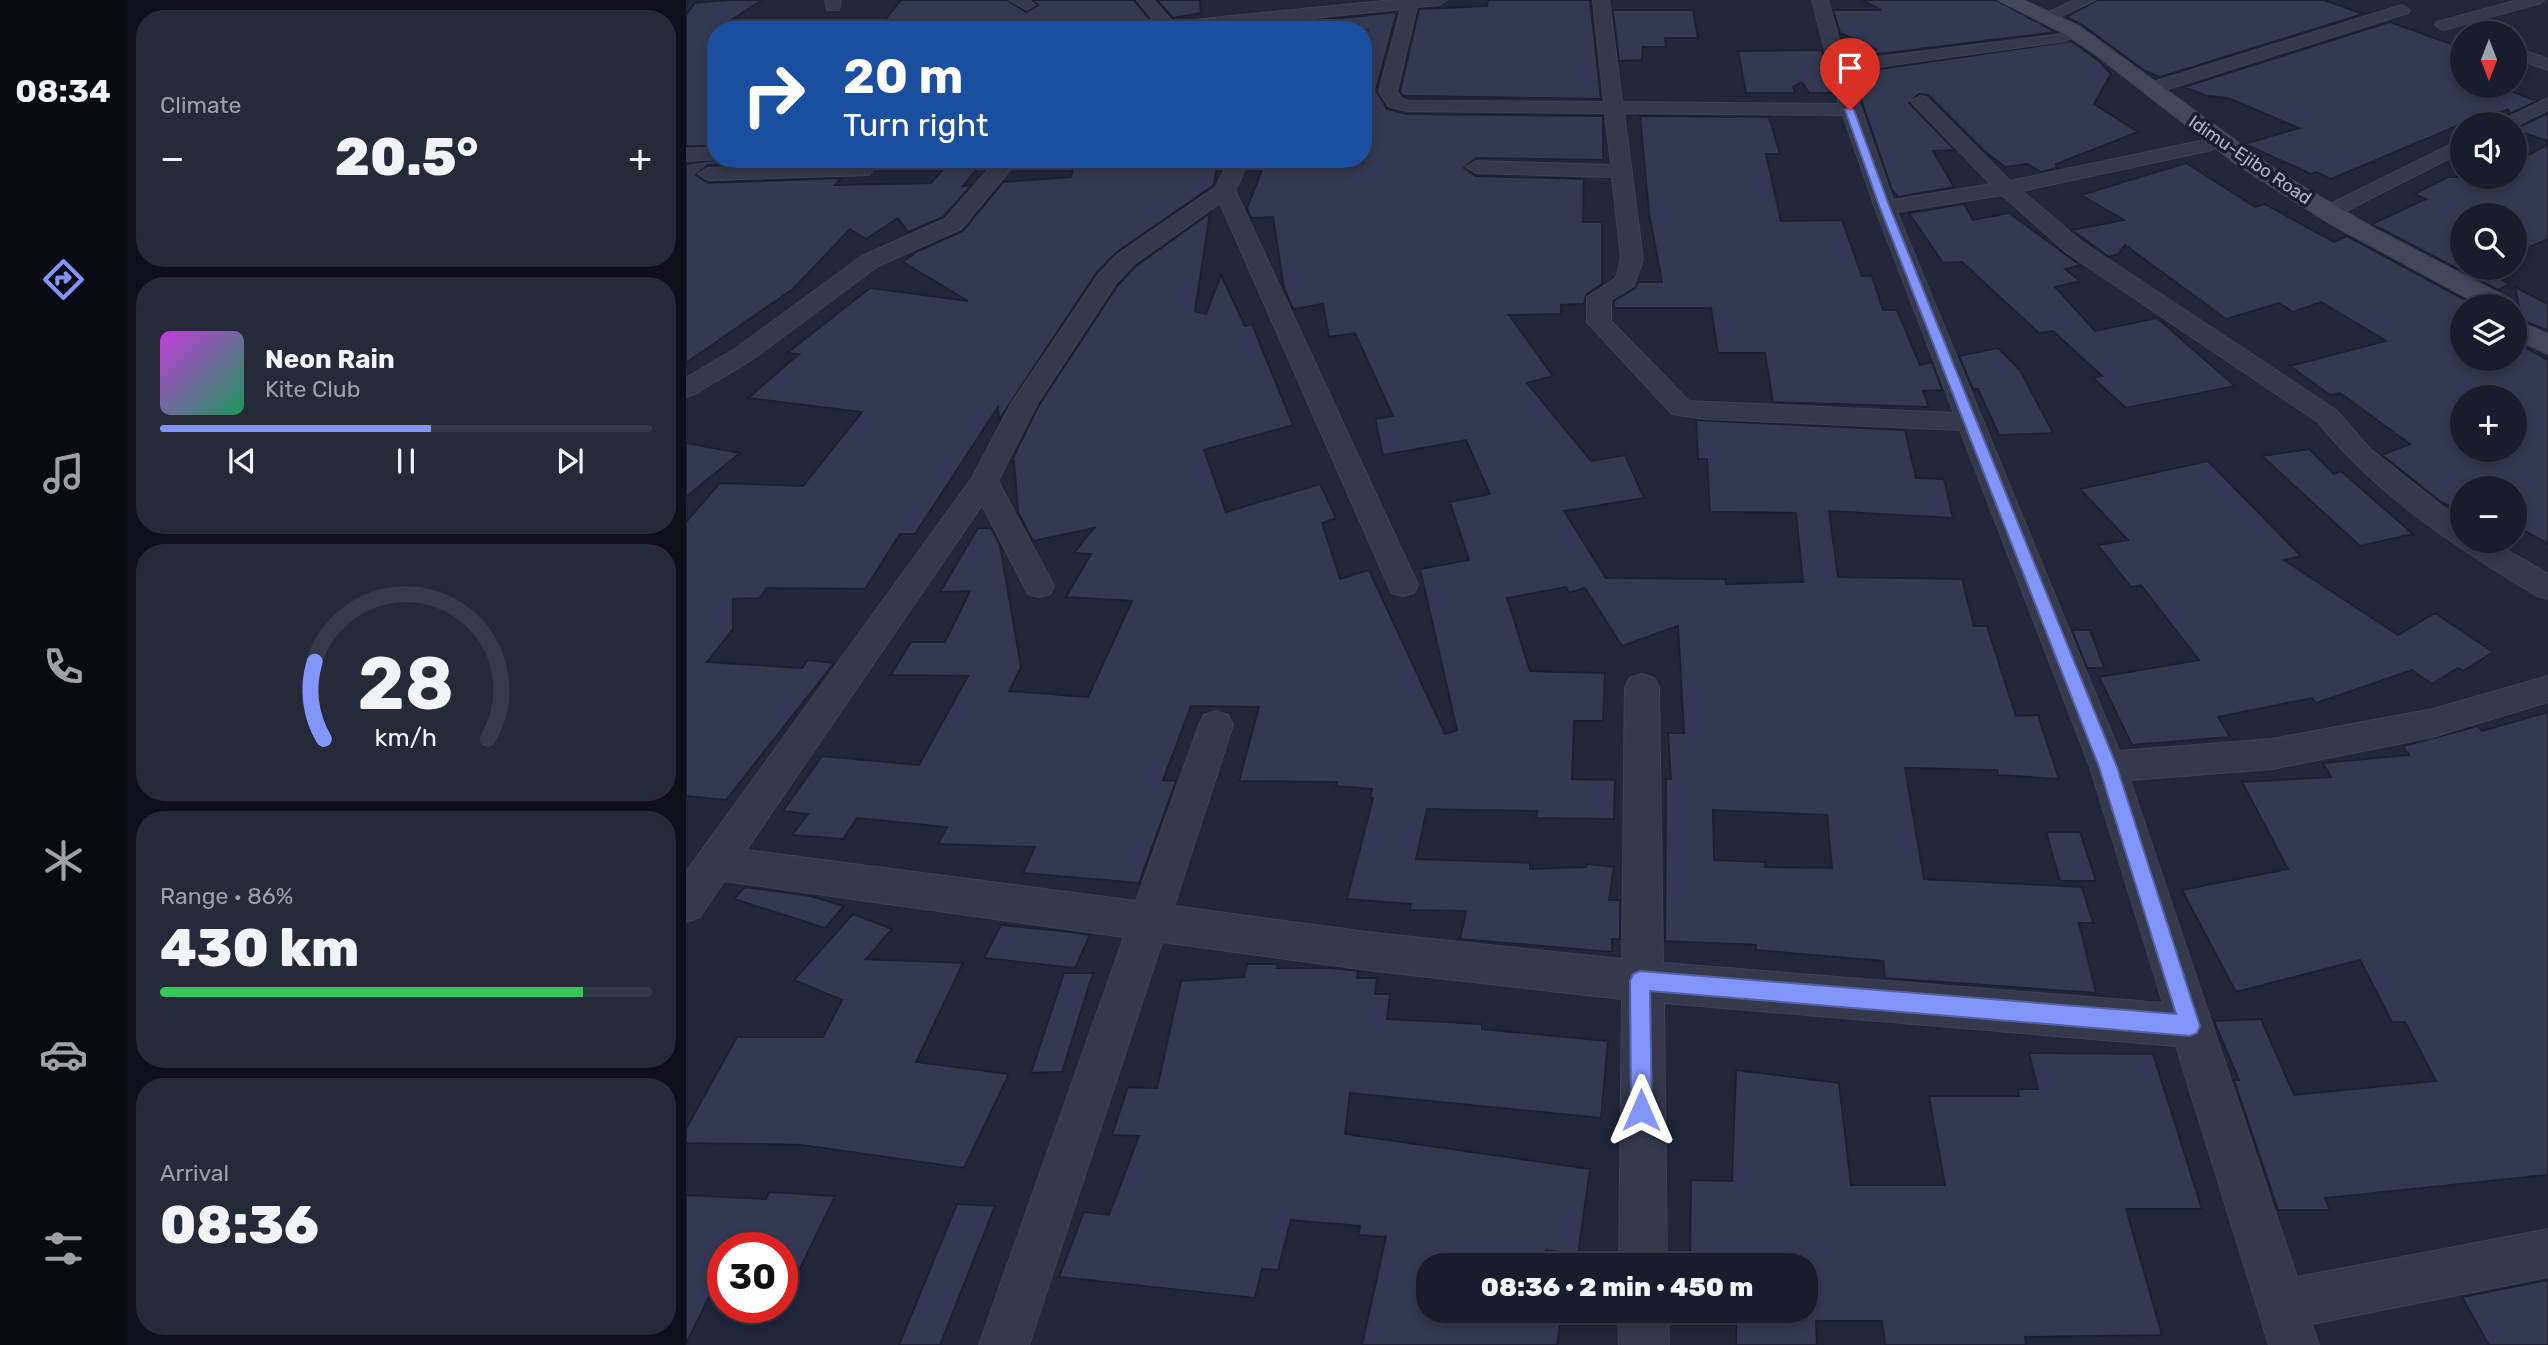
<!DOCTYPE html>
<meta charset="utf-8">
<style>
:root{--surface:#191c2c;--page:#262938;--text:#f1f3f6;--muted:#9fa1a9;--line:#373a48;--accent:#8195fb}
body{margin:0;font-family:Rubik,sans-serif;background:var(--page);color:var(--text);height:100vh;display:flex;flex-direction:column;font-size:26px;white-space:nowrap}
*{box-sizing:border-box;margin:0}
p{font-size:23px;color:var(--muted)}
.icon{flex:none;width:38px;height:38px;fill:none;stroke:currentColor;stroke-width:2;stroke-linecap:round;stroke-linejoin:round}
.map{position:relative;flex:1;overflow:hidden}
.details{display:flex;flex-direction:column;gap:10px;padding:10px;background:#0e0f18;width:560px}
.details>*{flex:none}
.guide{position:absolute;left:21px;top:21px;width:665px;height:147px;border-radius:28px;box-shadow:0 4px 10px #0003,0 0 0 2px var(--line);background:#1a4fa0;color:#fff;overflow:hidden}
.needle{width:46px;rotate:180deg}
.tools{position:absolute;left:1764px;top:21px;display:grid;gap:14px}
.tools a{display:grid;place-items:center;width:77px;height:77px;border-radius:50%;background:var(--surface);box-shadow:0 4px 10px #0003,0 0 0 2px var(--line);font-size:35px}
.speed{position:absolute;left:21px;top:1232px;display:flex;gap:14px;font-size:35px;font-weight:700;text-align:center}
.speed>*{display:grid;place-content:center;width:91px;height:91px;border-radius:50%;background:var(--surface);box-shadow:0 4px 10px #0003,0 0 0 2px var(--line);line-height:1}
.speed .limit{border:10px solid #d22;background:#fff;color:#111}
.pin{position:absolute;display:grid;place-items:center;width:60px;height:60px;color:#fff;margin:-72px -30px;border-radius:50% 50% 50% 0;rotate:-45deg;box-shadow:0 0 7px #0007}
.pin .icon{rotate:45deg}
.me{position:absolute;width:77px;margin:-38px;rotate:0deg;stroke-linejoin:round;filter:drop-shadow(0 0 5px #0008)}
.turn{display:flex;align-items:center;gap:24px;height:147px;padding:0 21px;font-size:32px}
.turn .icon{width:91px;height:91px;stroke-width:2.5}
.turn b{display:block;font-size:49px;line-height:60px}
.big{font-size:52px;font-weight:800;line-height:1.1}
.details .tile{flex:1;display:flex;flex-direction:column;justify-content:center;gap:10px;min-width:0;padding:0 24px;border-radius:28px;background:var(--page)}
.details .dial{align-items:center;gap:0}
.dial svg{height:182px;overflow:visible;fill:none;stroke:var(--line);stroke-width:7;stroke-linecap:round;text-anchor:middle}
.dial text{fill:var(--text);stroke:none}
.song{display:flex;align-items:center;gap:21px}
.cover{width:84px;height:84px;border-radius:10px;background:linear-gradient(135deg,hsl(290 70% 55%),hsl(150 70% 35%))}
.played{height:7px;border-radius:4px;background:linear-gradient(90deg,var(--accent) 55%,var(--line) 55%)}
.keys{display:flex;justify-content:space-around;direction:ltr}
.heat{display:flex;justify-content:space-between;align-items:center;font-size:38px;direction:ltr}
.charge{height:10px;border-radius:5px;background:linear-gradient(90deg,#34c759 86%,var(--line) 0)}
.trip{position:absolute;left:730px;top:1253px;width:402px;height:70px;border-radius:28px;background:var(--surface);box-shadow:0 4px 10px #0003,0 0 0 2px var(--line);font-weight:800;line-height:70px;text-align:center}
main{display:flex;flex:1;min-height:0}
.menu{display:flex;flex-direction:column;width:126px;justify-content:space-around;align-items:center;background:#0a0b12;color:var(--muted)}
.menu .icon{width:49px;height:49px}
.menu .on{color:var(--accent)}
.menu b{font-size:32px;color:var(--text)}
.map>svg:first-child{display:block}
.building{fill:#333952;stroke:#1c2032;stroke-width:2;fill-rule:evenodd}
.lines{fill:none;stroke-linecap:round;stroke-linejoin:round}
.street-casing{stroke:#3e4254;stroke-width:2}
.secondary-casing{stroke:#3e4254;stroke-width:2}
.street{fill:#35394b;fill-rule:evenodd}
.secondary{fill:#43475e;fill-rule:evenodd}
.route{fill:#8195fb;stroke:#5461a3;stroke-width:2}
.labels{text-anchor:middle;stroke-width:7;stroke-linejoin:round;paint-order:stroke}
.far-street-label{font-size:18px;fill:#b0b4c7;stroke:#1a1e30}
</style>
<main>
<nav class="menu">
<b>08:34</b>
<svg class="icon on" aria-label="directions" viewBox="0 0 24 24"><path d="M12 3l9 9-9 9-9-9zM9 14v-3h6M13 9l2 2-2 2"/></svg>
<svg class="icon" aria-label="music" viewBox="0 0 24 24"><path d="M9 18V5l10-2v13"/><circle cx="6" cy="18" r="3"/><circle cx="16" cy="16" r="3"/></svg>
<svg class="icon" aria-label="phone" viewBox="0 0 24 24"><path d="M5 4h4l2 5-3 2q2 4 5 5l2-3 5 2v4C11 20 4 13 5 4z"/></svg>
<svg class="icon" aria-label="climate" viewBox="0 0 24 24"><path d="M12 3v18M4 7l16 10M4 17L20 7"/></svg>
<svg class="icon" aria-label="car" viewBox="0 0 24 24"><path d="M5 17H2v-5l4-1 3-4h7l3 4 3 1v5h-3M9 17h6M6 11h13"/><circle cx="7" cy="17" r="2"/><circle cx="17" cy="17" r="2"/></svg>
<svg class="icon" aria-label="filters" viewBox="0 0 24 24"><path d="M4 7h16M4 17h16"/><circle cx="9" cy="7" r="2"/><circle cx="15" cy="17" r="2"/></svg>
</nav>
<section class="details">
<div class="tile"><p>Climate</p>
<div class="heat"><a>−</a><b class="big">20.5°</b><a>+</a></div>
</div>
<div class="tile">
<div class="song"><i class="cover"></i><div><b>Neon Rain</b><p>Kite Club</p></div></div>
<div class="played"></div>
<div class="keys"><svg class="icon" aria-label="previous" viewBox="0 0 24 24"><path d="M18 5L8 12l10 7zM5 5v14"/></svg><svg class="icon" aria-label="pause" viewBox="0 0 24 24"><path d="M8 5v14M16 5v14"/></svg><svg class="icon" aria-label="next" viewBox="0 0 24 24"><path d="M6 5l10 7-10 7zM19 5v14"/></svg></div>
</div>
<div class="tile dial"><svg viewBox="0 0 100 80">
<path d="M14 69A42 42 0 1 1 86 69"/>
<path d="M14 69A42 42 0 0 1 10 35" stroke="#8195fb"/>
<text x="50" y="56" font-size="32" font-weight="700">28</text>
<text x="50" y="72" font-size="11">km/h</text>
</svg></div>
<div class="tile"><p>Range · 86%</p><b class="big">430 km</b><div class="charge"></div></div>
<div class="tile"><p>Arrival</p><b class="big">08:36</b></div>
</section>
<div class="map">
<svg width="1862" height="1345" viewBox="0 0 1862 1345">
<rect width="100%" height="100%" fill="#21263b"/>
<path class="building" d="M41 0H76L30 30V139L22 146H0V15L9 3Z
M215 0H321L340 12 352 5 347 0H448L466 22 424 30H191Z
M471 0H514L515 13 487 18Z
M802 0H904L915 99 717 96 714 91 733 9 801 6Z
M1176 0H1310L1370 32 1161 58 1159 50H1191L1154 33 1147 10H1195Z
M1411 0H1638L1677 14 1474 77 1459 71 1395 24 1380 17Z
M927 10H1007L1012 38H979L980 47H957L956 60 933 61Z
M711 12 690 90 701 109 721 114 917 116V160L790 158 778 168 790 176 898 179 897 222H916V284L900 295 898 304 875 305V314L823 315 867 376 841 383 905 461 939 455 958 498 878 511 920 578 1039 579 1040 584 1117 582 1110 513 1024 512 1021 459H1012L1010 420 1219 430 1230 478 1258 479 1267 518 1143 511 1152 577 1276 579 1288 626H1301L1330 716 1352 715 1373 779 1312 775 1311 770 1219 768 1238 879 1396 887 1407 923H1393L1410 993 1199 978 1197 961 1070 950V945L979 941 980 779H985L982 733H998L992 626 936 646 899 588 883 593 880 587 821 598 844 671 919 673 917 721H888L886 779 929 780 928 819 850 818 851 811 741 809 730 859 844 863V869L900 867 901 864 928 867 923 900H934V939H926V952L774 939 780 911 724 910 725 904 661 899 687 798H684L686 789 650 786 651 782 553 781 573 707 505 706 477 780 490 781 453 883 337 873 349 847 252 844 261 827 171 818 157 839 106 835 122 814 97 811 136 756 233 765 282 676 205 675 225 642H259L284 591 254 592 292 528H305L314 545 335 667 323 691 402 697 446 601 380 597 405 554 388 553 408 528 347 541 332 512 328 461 325 462 353 405 432 285 450 266 524 213 509 311 520 314 535 275 559 326 566 324 607 425 518 450 540 512 634 484 650 518 636 523 654 579 683 570 759 734 771 730 734 569 783 560 764 502 804 494 780 440 697 455 689 419 707 416 669 333 643 337 637 304 607 309 598 288 587 217 565 218 561 209 580 159H612V166L677 163V44L682 30H614L618 22ZM1027 810 1141 815 1146 868 1079 867V862L1028 860Z
M1704 22 1776 48V86L1804 89 1812 86 1851 101 1824 114 1822 109 1797 119 1792 117 1645 179 1630 172 1625 174 1559 144 1613 128 1542 98 1521 96 1498 87Z
M1385 41 1413 61 1425 74 1408 104 1452 132 1370 164 1371 168 1355 172 1341 164 1319 167 1297 150 1242 95 1233 94 1223 103 1269 150 1247 151 1268 187 1212 197 1206 190 1166 73Z
M1136 50 1147 93H1123L1116 82 1107 87 1109 93H1060L1052 51Z
M1862 113V141L1832 131 1831 128Z
M954 116 1083 117 1094 154H1080L1095 221 1156 220 1176 276H1186L1197 310H1211L1234 365 1246 362 1256 390 1237 391 1243 407 1087 402 1079 353H1032L1025 308H928V301L949 288 952 282H976L963 213Z
M1862 144V239L1829 253V215H1776V268H1794L1824 284 1812 290 1686 224 1740 199 1728 194 1762 177H1829V163Z
M34 159H174L171 162 22 165 10 175 22 183 155 178 149 185 245 183 266 159H299L277 186 286 185 257 217 222 232 212 218 180 239 164 229 107 289 0 363V164Z
M430 159 428 165 532 159 528 185 431 252 411 272 313 420 312 407 229 534H214L179 589 81 588 73 598 47 599V629L21 662 116 668 122 660 148 663 40 800 0 796V522L34 483 117 486 176 412 62 398 113 354 101 353 184 288 282 301 217 262 230 252 277 231 317 182 385 177 389 161Z
M1500 163 1569 207 1579 204 1648 242 1661 236 1783 302 1776 305V359H1829V342L1862 360V544L1829 525V488H1776V513L1755 502 1696 455 1724 444 1654 393 1644 395 1604 366 1700 341 1635 302 1607 312 1593 303 1540 319 1439 245 1432 254 1423 257 1386 230 1438 220 1395 195ZM1776 397H1829V450H1776Z
M1278 204 1287 220 1323 213 1394 265 1379 269 1394 281 1369 287 1409 331 1471 318 1549 386 1440 408 1407 378 1416 376 1367 331 1353 333 1276 262 1257 263 1223 213Z
M1829 287 1862 304V331L1829 317V309L1833 306Z
M1312 348 1334 370 1367 433 1313 435 1292 389H1287L1273 356Z
M0 443 54 453 0 497Z
M1623 449 1648 474 1655 471 1727 534 1674 546 1576 456Z
M1522 461 1615 556 1598 560 1712 635 1749 613 1807 652 1777 671 1772 668 1746 684 1726 670 1630 703 1626 698 1532 717 1544 737 1446 745 1413 677 1513 660 1455 585 1445 587 1412 545 1442 540 1394 489Z
M1386 630H1404L1418 668H1401Z
M1862 712V1175L1639 1198 1644 1210H1592L1548 1080H1553L1528 1021 1575 1019 1608 1095 1750 1081 1719 1022H1706L1674 960 1550 992 1496 890 1602 869 1556 782 1645 777 1637 763 1723 755 1717 746 1792 726 1796 731Z
M1360 832H1394L1410 881H1374Z
M59 887 124 896 158 906 139 928 48 899Z
M167 914 206 929 180 959 277 963 230 1062 323 1074 278 1168 116 1145 0 1143V1129L51 1037H137L156 1000 108 980Z
M315 925 385 932 404 935 389 968 298 958Z
M561 964H592L591 968H644L672 971 671 978H691L689 994H704L701 1019 796 1024V1029L922 1041 915 1118 664 1093 659 1134 904 1169 892 1255 860 1250 859 1265H742V1311H876L871 1345H676L700 1237 672 1235 674 1226 605 1220 592 1270 576 1269 569 1298 373 1277 398 1212 423 1215 453 1136 426 1135 442 1087 471 1088 495 981 558 977Z
M378 973H407L376 1072 345 1073Z
M1343 1053 1467 1054 1516 1209H1440L1476 1335 1339 1337 1340 1345H1199L1196 1321H1130L1131 1345H1050V1311H1120V1265H1004L1005 1180 1046 1181 1050 1070 1153 1083 1165 1185H1259L1243 1096H1333L1332 1089H1352Z
M83 1192 149 1196 96 1306V1248H37V1296L24 1295 0 1344V1195L80 1199Z
M271 1204 309 1206 254 1345H213Z
M1862 1280V1345H1803L1776 1297Z"/>
<g class="lines">
<g class="street-casing">
<path id="street" d="M139 0H155L153 10H141Z
M323 0H343L349 5 341 10Z
M451 0H467L487 22 707 0H761L753 5 731 7 711 91 715 98 722 101 918 102 907 0H923L936 102 1153 104 1126 0H1142L1159 61 1386 33 1388 36 1380 41 1162 71 1207 200 1305 184 1228 105 1225 101 1234 96 1240 97 1324 181 1519 140 1526 142 1529 146 1526 150 1336 191 1396 242 1650 410 1683 448 1776 522V541H1805L1862 574V599L1851 596C1770 547 1692 496 1632 422L1380 252 1316 195 1211 212 1433 751 1586 739 1747 709 1862 676V702L1747 737 1586 769 1444 780 1611 1277 1862 1229V1277L1626 1324 1633 1345H1583L1490 1046 978 1003 981 1265H933L936 999 689 971 476 942 343 1345H293L438 937 38 881 14 917 0 922V872L286 478 325 404 413 274 432 254 530 187 544 159H564L549 190 732 585 728 593 717 596 706 593 702 585 534 203 448 264 430 283 351 404 312 481 368 586 364 594 353 597 342 594 296 505 60 850 450 901 513 725 518 715 530 711 542 715 547 725 488 906 689 933 936 959 939 687 944 678 956 674 968 678 973 687 977 963 1477 1003 1404 767 1274 430 1020 419 986 414 901 322V297L930 278 935 259 926 177 790 173 780 167 790 161 925 165 919 113 721 111 702 106 693 91 715 9 508 30H450L452 27 471 24ZM938 113 1157 115 1189 208 1268 413 1003 401 925 321V300L948 286 957 259Z
M1388 0H1409L1367 20 1361 22 1353 17Z
M1832 0H1858L1855 3 1757 30 1749 25 1751 22Z
M1716 5 1724 10 1722 13 1473 92H1461L1458 88 1461 84Z
M1829 47 1862 59V70L1829 58Z
M1862 98V110L1829 126 1809 124Z
M1776 139V152L1650 216 1643 218 1632 212 1636 208Z
M30 148V159H32L0 161V149Z
M312 159H333L275 229 192 266 67 359 9 394 0 397V378L49 349 176 256 259 219Z
M176 165 183 167 186 171 183 175 22 180 12 174 22 168Z
M932 1311H982L983 1345H933Z"/>
</g>
<g class="secondary-casing">
<path id="secondary" d="M1312 0H1337L1393 26 1597 175 1693 231 1826 300 1830 306H1796L1643 223 1550 164 1409 54 1379 34Z
M1829 320 1862 334V354L1829 339Z"/>
</g>
<use href="#street" class="street"/>
<use href="#secondary" class="secondary"/>
</g>
<path class="route" d="M1164 107 1168 110 1204 208 1431 767 1514 1026 1511 1033 1504 1036 964 991 966 1110 963 1118 955 1121 948 1118 945 1110 944 981 947 974 954 971 1490 1014 1413 767 1194 208 1159 110Z"/>
<g class="labels">
<g class="far-street-label">
<text transform="translate(1564 160) rotate(34)" y="6">Idimu-Ejibo Road</text>
</g>
</g>
</svg>
<div class="tools">
<a><svg class="needle" viewBox="-14 -14 28 28"><path d="M0-13l5 13h-10z" fill="#e53935"/><path d="M0 13l5-13h-10z" fill="#9fa1a9"/></svg></a>
<a><svg class="icon" aria-label="sound" viewBox="0 0 24 24"><path d="M4 9h4l5-4v14l-5-4H4zM17 9q2 3 0 6"/></svg></a>
<a><svg class="icon" aria-label="search" viewBox="0 0 24 24"><circle cx="10" cy="10" r="6"/><path d="M15 15l6 6"/></svg></a>
<a><svg class="icon" aria-label="layers" viewBox="0 0 24 24"><path d="M12 4l9 5-9 5-9-5zM3 14l9 5 9-5"/></svg></a>
<a>+</a>
<a>−</a>
</div>
<div class="speed"><div class="limit">30</div></div>
<div class="pin" style="left:1164px;top:110px;background:#d93025"><svg class="icon" aria-label="arrive" viewBox="0 0 24 24"><path d="M6 21V4h12l-3 4 3 4H6"/></svg></div>
<svg class="me" style="left:955px;top:1110px" viewBox="-20 -20 40 40"><path d="M0-17L14 15 0 8-14 15z" fill="#8195fb" stroke="#fff" stroke-width="4"/></svg>
<div class="trip">08:36 · 2 min · 450 m</div>
<div class="guide">
<div class="turn"><svg class="icon" aria-label="right" viewBox="0 0 24 24"><path d="M7 20v-9h11M14 6l5 5-5 5"/></svg><div><b>20 m</b>Turn right</div></div>
</div>
</div>
</main>
